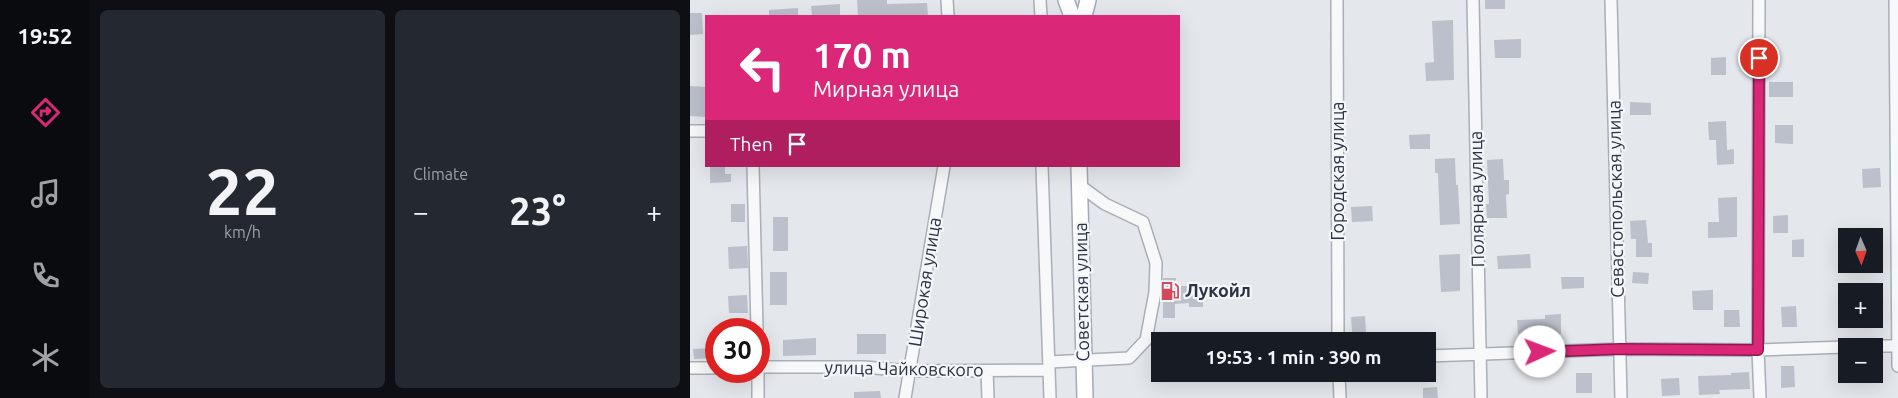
<!DOCTYPE html>
<meta charset="utf-8">
<style>
:root{--surface:#171b24;--page:#242831;--text:#f1f3f6;--muted:#9ea1a6;--accent:#db2777}
body{margin:0;font-family:Ubuntu,sans-serif;background:var(--page);color:var(--text);height:100vh;display:flex;flex-direction:column;font-size:19px;white-space:nowrap}
*{box-sizing:border-box;margin:0}
p{font-size:16px;color:var(--muted)}
.icon{flex:none;width:28px;height:28px;fill:none;stroke:currentColor;stroke-width:2;stroke-linecap:round;stroke-linejoin:round}
.map{position:relative;flex:1;overflow:hidden}
.side{display:flex;flex-direction:column;gap:10px;padding:10px;background:#0d0f14;width:600px}
.side>*{flex:none}
.guide{position:absolute;left:15px;top:15px;width:475px;height:152px;border-radius:0px;box-shadow:0 5px 20px #0002;background:#db2777;color:#fff;overflow:hidden}
.needle{width:32px;rotate:178deg}
.tools{position:absolute;left:1148px;top:228px;display:grid;gap:10px}
.tools a{display:grid;place-items:center;width:45px;height:45px;border-radius:0px;background:var(--surface);box-shadow:0 5px 20px #0002;font-size:25px}
.speed{position:absolute;left:15px;top:318px;display:flex;gap:10px;font-size:25px;font-weight:700;text-align:center}
.speed>*{display:grid;place-content:center;width:65px;height:65px;border-radius:50%;background:var(--surface);box-shadow:0 5px 20px #0002;line-height:1}
.speed .limit{border:8px solid #d22;background:#fff;color:#111}
.pin{position:absolute;display:grid;place-items:center;width:42px;height:42px;color:#fff;margin:-21px;border:2px solid #fff;border-radius:50%;box-shadow:0 1px 5px #0007}
.me{position:absolute;width:55px;margin:-28px;rotate:88deg;stroke-linejoin:round;filter:drop-shadow(0 0 4px #0008)}
.turn{display:flex;align-items:center;gap:18px;height:105px;padding:0 25px;font-size:22px}
.turn .icon{width:65px;height:65px;stroke-width:2.5}
.turn b{display:block;font-size:35px;line-height:42px}
.then{display:flex;align-items:center;height:48px;padding:0 25px;background:#0003;gap:10px;font-size:19px}
.big{font-size:38px;font-weight:600;line-height:1.1}
.side .tile{flex:1;display:flex;flex-direction:column;justify-content:center;gap:8px;min-width:0;padding:0 18px;border-radius:8px;background:var(--page)}
.side .dial{align-items:center;gap:0}
.dial b{font-size:65px;line-height:1}
.heat{display:flex;justify-content:space-between;align-items:center;font-size:28px;direction:ltr}
.side .tiles{flex:1;display:grid;gap:10px;grid-template-columns:repeat(2,1fr)}
.trip{position:absolute;left:461px;top:332px;width:285px;height:50px;border-radius:0px;background:var(--surface);box-shadow:0 5px 20px #0002;font-weight:600;line-height:50px;text-align:center}
main{display:flex;flex:1;min-height:0}
.menu{display:flex;flex-direction:column;width:90px;justify-content:space-around;align-items:center;background:#090b0e;color:var(--muted)}
.menu .icon{width:35px;height:35px}
.menu .on{color:var(--accent)}
.menu b{font-size:22px;color:var(--text)}
.map>svg:first-child{display:block}
.building{fill:#bbc0ca}
.lines{fill:none;stroke-linecap:round;stroke-linejoin:round}
.minor-casing{stroke:#a9aeb7;stroke-width:14}
.major-casing{stroke:#a3abb8;stroke-width:18}
.minor{stroke:#f7f8fa;stroke-width:11}
.major{stroke:#fff;stroke-width:15}
.route-casing{stroke:#8e194d;stroke-width:12}
.route{stroke:#db2777;stroke-width:9}
.labels{text-anchor:middle;stroke-width:4.5;stroke-linejoin:round;paint-order:stroke}
.street-label{font-size:18px;fill:#2b3445;stroke:#f4f6f9}
.poi-label{font-size:18px;font-weight:bold;fill:#2b3445;stroke:#f4f6f9;text-anchor:start}
</style>
<main>
<nav class="menu">
<b>19:52</b>
<svg class="icon on" aria-label="directions" viewBox="0 0 24 24"><path d="M12 3l9 9-9 9-9-9zM9 14v-3h6M13 9l2 2-2 2"/></svg>
<svg class="icon" aria-label="music" viewBox="0 0 24 24"><path d="M9 18V5l10-2v13"/><circle cx="6" cy="18" r="3"/><circle cx="16" cy="16" r="3"/></svg>
<svg class="icon" aria-label="phone" viewBox="0 0 24 24"><path d="M5 4h4l2 5-3 2q2 4 5 5l2-3 5 2v4C11 20 4 13 5 4z"/></svg>
<svg class="icon" aria-label="climate" viewBox="0 0 24 24"><path d="M12 3v18M4 7l16 10M4 17L20 7"/></svg>
</nav>
<section class="side">
<div class="tiles">
<div class="tile dial"><b>22</b><p>km/h</p></div>
<div class="tile"><p>Climate</p>
<div class="heat"><a>−</a><b class="big">23°</b><a>+</a></div>
</div>
</div>
</section>
<div class="map">
<svg width="1208" height="398" viewBox="0 0 1208 398">
<rect width="100%" height="100%" fill="#e4e7ec"/>
<path class="building" d="M167 0H197V4L237 3 238 16H168Z
M795 0H815V9H795Z
M150 4V16H122L121 6Z
M108 8V16H79V10Z
M0 13H12L13 34 0 35Z
M763 20 764 80 736 81 735 63 744 62 742 21Z
M831 39V58H805L804 40Z
M1036 57V75H1021V58Z
M1079 82H1103V97H1079Z
M0 86 16 87V117L0 116Z
M940 102 961 103V115H940Z
M1036 121 1037 150 1044 149V164L1027 165 1026 140H1019L1018 122Z
M1085 125H1103V144L1085 143Z
M740 134V149H720L719 135Z
M765 158 766 185H768L770 224 750 225 748 173H745V159Z
M813 159 814 180H819V194L816 195 817 218H797L796 204H799L797 160Z
M20 166H35V174H41V182L20 183Z
M1190 168 1191 187 1173 188 1172 169Z
M1047 197V237L1018 238V222H1029L1028 198Z
M41 204H55V222H41Z
M682 206 683 221 662 222 661 207Z
M1098 215V233H1083V216Z
M83 217H98V251H83Z
M956 220 958 243H962V257H946V239H941L940 221Z
M1114 239V257H1102V240Z
M57 246 58 268 39 269 38 247Z
M770 254V291L751 292 749 255Z
M840 254 841 268 808 269 807 256Z
M80 272H97V305H80Z
M943 272 959 273 958 284 942 283Z
M871 277H894V288L872 289Z
M473 278H486V286H513V307H499V303L485 304V318H473Z
M1023 290V310H1003L1002 291Z
M57 295 58 313H39L38 296Z
M1106 306 1107 327H1092L1091 307Z
M1034 310H1049L1050 327H1034Z
M871 314V334H828L827 320 855 319V315Z
M675 316 676 332H662L661 317Z
M167 334H196V354H167Z
M126 338V355L93 356V340Z
M24 348V358L4 359 3 349Z
M1091 366H1104L1105 387 1091 388Z
M1059 372 1060 389 1029 390 1030 394 1009 395 1008 376 1041 375V373Z
M886 373H902V393H886Z
M989 378 990 395 972 396 971 379Z
M747 387 748 398H733V388Z
M190 391 191 398H164V392Z"/>
<g class="lines">
<g class="minor-casing">
<path id="minor" d="M257 0 258 16
M350 0 351 16
M647 0 648 341
M783 0 791 398
M921 0 931 398
M1069 0 1068 350 1070 398
M1205 0 1208 366
M0 131H16
M63 166 67 329
M352 166 360 398
M1184 346H1208
M738 356 930 349 1068 350 1156 347
M359 362 439 358 456 340 465 292 466 263 453 222 415 204 389 185
M69 367H174L220 371 359 370
M0 368H26
M68 371V398
M297 371 298 398
M649 374 650 398
M215 398 254 166"/>
</g>
<g class="major-casing">
<path id="major" d="M376 0 382 16
M394 16 398 0
M389 166 395 398"/>
</g>
<use href="#minor" class="minor"/>
<use href="#major" class="major"/>
</g>
<g class="lines">
<g class="route-casing">
<path id="route" d="M850 352 930 349 1068 350 1069 58"/>
</g>
<use href="#route" class="route"/>
</g>
<defs>
<g id="fuel-bare" transform="scale(1.5)"><path d="M-5.5-6h7V0h2V4h1.3V-2.5L3-4.5l.8-.8L6-3V5H2.5V1h-1V6h-7ZM-4.2-4.7v3.2H.2V-4.7Z" fill="#d1495b" stroke="#f4f6f9" stroke-width="2.5" paint-order="stroke"/></g>
</defs>
<g fill-rule="evenodd">
<use href="#fuel-bare" x="480" y="291"/>
</g>
<g class="labels">
<g class="street-label">
<text transform="translate(648 171) rotate(-90)" y="6">Городская улица</text>
<text transform="translate(787 199) rotate(-91)" y="6">Полярная улица</text>
<text transform="translate(926 199) rotate(-91)" y="6">Севастопольская улица</text>
<text transform="translate(235 282) rotate(-81)" y="6">Широкая улица</text>
<text transform="translate(392 292) rotate(-91)" y="6">Советская улица</text>
<text transform="translate(214 369) rotate(1)" y="6">улица Чайковского</text>
</g>
<g class="poi-label">
<text x="495" y="297">Лукойл</text>
</g>
</g>
</svg>
<div class="tools">
<a><svg class="needle" viewBox="-14 -14 28 28"><path d="M0-13l5 13h-10z" fill="#e53935"/><path d="M0 13l5-13h-10z" fill="#9ea1a6"/></svg></a>
<a>+</a>
<a>−</a>
</div>
<div class="speed"><div class="limit">30</div></div>
<div class="pin" style="left:1069px;top:58px;background:#d93025"><svg class="icon" aria-label="arrive" viewBox="0 0 24 24"><path d="M6 21V4h12l-3 4 3 4H6"/></svg></div>
<svg class="me" style="left:850px;top:352px" viewBox="-20 -20 40 40"><circle r="19" fill="#fff"/><path d="M0-13L10 11 0 6-10 11z" fill="#db2777"/></svg>
<div class="trip">19:53 · 1 min · 390 m</div>
<div class="guide">
<div class="turn"><svg class="icon" aria-label="left" viewBox="0 0 24 24"><path d="M17 20v-9H6M10 6l-5 5 5 5"/></svg><div><b>170 m</b>Мирная улица</div></div>
<div class="then">Then<svg class="icon" aria-label="arrive" viewBox="0 0 24 24"><path d="M6 21V4h12l-3 4 3 4H6"/></svg></div>
</div>
</div>
</main>
